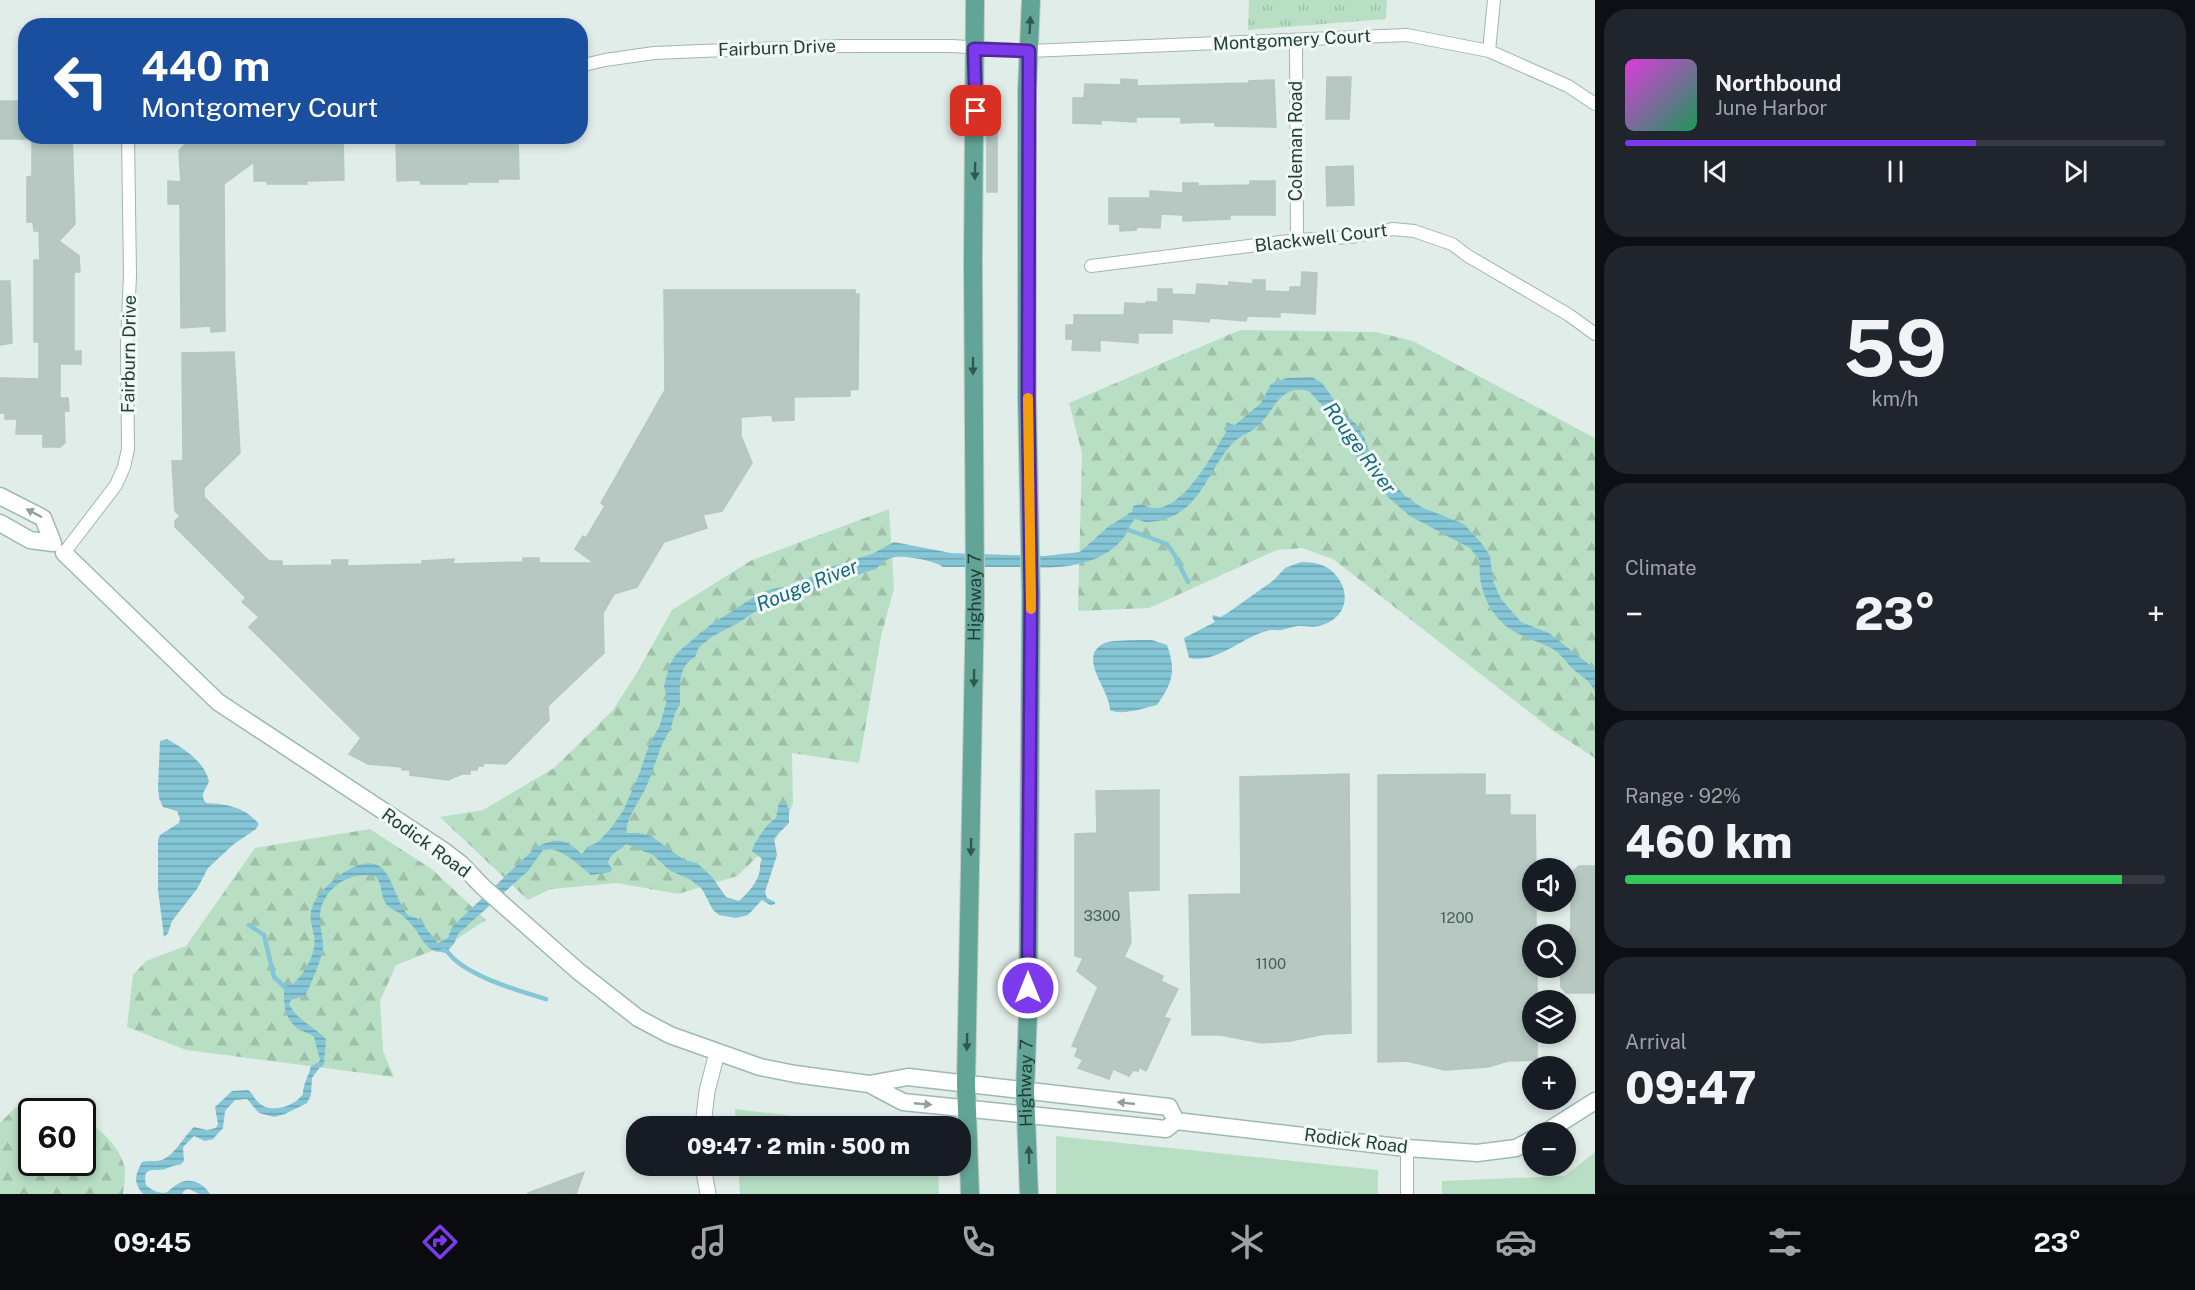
<!DOCTYPE html>
<meta charset="utf-8">
<style>
:root{--surface:#171b24;--page:#20242c;--text:#f1f3f6;--muted:#9ea1a6;--line:#363941;--accent:#7c3aed}
body{margin:0;font-family:"Public Sans",sans-serif;background:var(--page);color:var(--text);height:100vh;display:flex;flex-direction:column;font-size:22px;white-space:nowrap}
*{box-sizing:border-box;margin:0}
p{font-size:20px;color:var(--muted)}
.icon{flex:none;width:33px;height:33px;fill:none;stroke:currentColor;stroke-width:2;stroke-linecap:round;stroke-linejoin:round}
.map{position:relative;flex:1;overflow:hidden}
.sheet{display:flex;flex-direction:column;gap:9px;padding:9px;background:#0d0f14;width:600px}
.sheet>*{flex:none}
.top-card{position:absolute;left:18px;top:18px;width:570px;height:126px;border-radius:24px;box-shadow:0 3px 9px #0003;background:#1a4fa0;color:#fff;overflow:hidden}
.fabs{position:absolute;left:1522px;top:858px;display:grid;gap:12px}
.fabs a{display:grid;place-items:center;width:54px;height:54px;border-radius:50%;background:var(--surface);box-shadow:0 3px 9px #0003;font-size:30px}
.speed{position:absolute;left:18px;top:1098px;display:flex;gap:12px;font-size:30px;font-weight:700;text-align:center}
.speed>*{display:grid;place-content:center;width:78px;height:78px;border-radius:50%;background:var(--surface);box-shadow:0 3px 9px #0003;line-height:1}
.speed .limit{border:3px solid #111;border-radius:9px;background:#fff;color:#111}
.pin{position:absolute;display:grid;place-items:center;width:51px;height:51px;color:#fff;margin:-26px;border-radius:12px;box-shadow:0 3px 9px #0006}
.me{position:absolute;width:66px;margin:-33px;rotate:0deg;stroke-linejoin:round;filter:drop-shadow(0 0 4px #0008)}
.turn{display:flex;align-items:center;gap:21px;height:126px;padding:0 24px;font-size:27px}
.turn .icon{width:78px;height:78px;stroke-width:2.5}
.turn b{display:block;font-size:42px;line-height:51px}
.big{font-size:45px;font-weight:800;line-height:1.1}
.sheet .tile{flex:1;display:flex;flex-direction:column;justify-content:center;gap:9px;min-width:0;padding:0 21px;border-radius:24px;background:var(--page)}
.sheet .dial{align-items:center;gap:0}
.dial b{font-size:78px;line-height:1}
.song{display:flex;align-items:center;gap:18px}
.cover{width:72px;height:72px;border-radius:9px;background:linear-gradient(135deg,hsl(300 70% 55%),hsl(150 70% 35%))}
.played{height:6px;border-radius:3px;background:linear-gradient(90deg,var(--accent) 65%,var(--line) 65%)}
.keys{display:flex;justify-content:space-around;direction:ltr}
.heat{display:flex;justify-content:space-between;align-items:center;font-size:33px;direction:ltr}
.charge{height:9px;border-radius:4px;background:linear-gradient(90deg,#34c759 92%,var(--line) 0)}
.trip{position:absolute;left:626px;top:1116px;width:345px;height:60px;border-radius:24px;background:var(--surface);box-shadow:0 3px 9px #0003;font-weight:800;line-height:60px;text-align:center}
.menu{display:flex;height:96px;justify-content:space-around;align-items:center;background:#090b0e;color:var(--muted)}
.menu .icon{width:42px;height:42px}
.menu .active{color:var(--accent)}
.menu b{font-size:27px;color:var(--text)}
main{display:flex;flex:1;min-height:0}
.map>svg:first-child{display:block}
.green{fill:#b8dfc4}
.forest{fill:url(#forest-firs)}
.park{fill:url(#park-tufts)}
.water{fill:url(#water-rules)}
.lines{fill:none;stroke-linecap:round;stroke-linejoin:round}
.stream{stroke:#85c6d6;stroke-width:4.5}
.building{fill:#b6c8c1;stroke:#b3c7bf;stroke-width:1.5}
.minor-casing{stroke:#a3b5af;stroke-width:14}
.tertiary-casing{stroke:#a3b5af;stroke-width:17}
.secondary-casing{stroke:#9eb9b1;stroke-width:19}
.primary-casing{stroke:#c1c9c7;stroke-width:20}
.minor{stroke:#fff;stroke-width:12}
.tertiary{stroke:#fff;stroke-width:15}
.secondary{stroke:#fff;stroke-width:16}
.primary{stroke:#62a596;stroke-width:18}
.oneway{fill:#30584f}
.oneway2{fill:#909f9b}
.route-casing{stroke:#51269a;stroke-width:15}
.route{stroke:#7c3aed;stroke-width:10}
.slow{stroke:#f59e0b;stroke-width:10}
.labels{text-anchor:middle;stroke-width:6;stroke-linejoin:round;paint-order:stroke}
.number-label{font-size:15px;fill:#46615a}
.street-label{font-size:18px;fill:#203f37;stroke:#f2f9f5}
.water-label{font-size:20px;font-style:italic;fill:#166a7f;stroke:#f2f9f5}
</style>
<main>
<div class="map">
<svg width="1595" height="1194" viewBox="0 0 1595 1194">
<defs>
<pattern id="forest-firs" width="22" height="20" patternUnits="userSpaceOnUse" patternTransform="scale(1.5)"><rect width="22" height="20" fill="#b8dfc4"/><path d="M5 1l3.5 6h-7zM16 11l3.5 6h-7z" fill="#9ec0a9"/></pattern>
<pattern id="park-tufts" width="24" height="20" patternUnits="userSpaceOnUse" patternTransform="scale(1.5)"><rect width="24" height="20" fill="#b8dfc4"/><path d="M3 7l-1-3M5 7V3M7 7l1-3M15 17l-1-3M17 17v-4M19 17l1-3" fill="none" stroke="#9ec0a9"/></pattern>
<pattern id="water-rules" width="6" height="5" patternUnits="userSpaceOnUse" patternTransform="scale(1.5)"><rect width="6" height="5" fill="#85c6d6"/><path d="M0 2.5h6" fill="none" stroke="#6ca2ae"/></pattern>
</defs>
<rect width="100%" height="100%" fill="#e1ede8"/>
<path class="green" d="M735 1109 881 1126H736Z
M1056 1136 1378 1170V1194H1056Z
M1595 1152V1194H1442V1181L1565 1176Z
M738 1166H938L939 1194H740Z"/>
<path class="forest" d="M1240 330 1376 332 1413 341 1595 438V758L1555 732 1333 559 1302 548 1277 550 1149 608 1078 611 1082 453 1069 403Z
M889 509 894 588 881 637 859 763 792 753 793 804 776 839 737 876 678 894 617 883 551 889 528 900 440 817 483 810 554 768 613 710 638 671 672 610 752 560Z
M370 829 433 870 486 920 447 945 396 965 380 1001 383 1051 394 1077 186 1050 127 1027 133 975 146 961 186 946 255 848Z
M16 1107 54 1111 32 1112V1162H82L83 1120C100 1126 123 1151 125 1170 125 1178 124 1186 123 1194H0V1123Z"/>
<path class="park" d="M1249 0H1387L1386 19 1248 30Z"/>
<path class="water" d="M1312 377 1322 383 1343 412 1356 424 1364 437 1373 462 1384 471 1404 495 1421 507 1464 524 1482 544 1490 556 1493 581 1501 599 1521 622 1549 633 1595 669V692C1590 680 1582 677 1573 669 1566 662 1561 654 1553 649 1541 642 1527 639 1515 632 1490 618 1477 588 1480 561L1470 548 1410 516 1388 497 1372 480 1353 452 1347 437 1338 423 1309 391C1280 384 1276 408 1260 424 1252 433 1239 435 1231 445 1204 476 1198 520 1147 522 1142 522 1139 519 1134 519 1129 527 1127 535 1120 542 1091 571 1050 568 1014 567 990 567 967 567 943 567 935 561 901 554 891 558 885 560 880 564 876 569L826 584 809 594 787 601 765 605 738 623 713 636 699 647 695 657C677 667 680 687 680 705 673 713 674 721 670 730 667 736 663 741 661 747 656 760 652 774 646 787 641 799 624 821 627 833H639L651 836 684 860 697 863 712 877 726 897 739 901C748 893 759 881 760 869 760 865 760 862 762 859L752 851C753 843 769 821 776 818L779 803H785L789 809V823L774 838 777 855 765 892 767 898 775 902V904L770 905 762 900 748 915 736 918 719 915 713 910 702 889 691 880 669 870 653 855 626 844C619 852 610 852 608 864L612 868 611 872 591 875 573 860 560 852 551 849 543 850 528 871 458 934 454 944 447 951C429 956 424 941 415 929 412 924 406 919 402 915 397 911 390 909 386 904 380 895 383 885 376 877 351 869 321 889 320 916 319 927 324 937 323 948 321 961 311 984 305 996L291 1000 289 1004C297 1020 313 1026 326 1039L324 1064 322 1067H320L312 1078 311 1095 307 1103 285 1114 274 1117 259 1113 247 1099 235 1100 225 1111 223 1128 213 1139 205 1141 194 1136 183 1147 184 1161 180 1165C174 1165 171 1167 165 1169 153 1172 142 1165 146 1185 150 1189 157 1193 164 1193 169 1192 171 1188 176 1185 188 1176 203 1182 210 1194H199L189 1189 185 1190 182 1194H143C133 1182 135 1176 142 1162 148 1160 155 1162 162 1160 176 1154 183 1137 194 1127L207 1130 216 1128 218 1124 215 1107 232 1091 248 1090C253 1093 253 1097 257 1101 269 1115 294 1107 303 1094 303 1083 309 1076 311 1066L319 1062 320 1060 314 1037C309 1032 301 1032 296 1027 283 1016 284 1002 284 986L286 984H293C305 973 317 953 314 936 312 924 308 916 313 905 320 887 363 850 382 868 391 876 398 902 406 913 410 918 413 916 418 919 422 922 433 938 438 943L448 938 452 927 536 847C559 837 563 838 582 854L587 847 598 842 611 828 623 811 639 775 649 745 660 725 667 699 664 686 670 664 677 653 709 626 757 595 768 590 795 585 828 568 872 554 894 542 951 553 1044 556 1080 552 1109 526 1132 512 1133 506 1142 504C1176 526 1213 454 1227 430L1226 423 1235 425 1261 403 1271 384 1287 378Z
M1301 562C1319 562 1331 566 1340 581 1351 600 1342 619 1322 625 1315 628 1307 626 1299 626 1293 626 1287 629 1281 630 1276 631 1271 629 1267 631 1242 637 1217 664 1189 658L1184 638 1215 622 1212 617 1213 615 1220 617 1226 614 1274 580 1285 568Z
M1138 640H1152L1167 645C1176 670 1173 683 1157 705 1143 708 1123 716 1110 710 1110 690 1079 660 1101 645 1110 639 1128 641 1138 640Z
M167 739C184 749 204 761 209 781 206 790 199 794 206 803 227 804 245 807 259 824L256 829 234 844 208 868 197 889 172 921 168 933 164 937 158 890V840L160 835 179 823 180 819 177 811 163 807 159 798 158 787 160 741Z"/>
<g class="lines">
<path class="stream" d="M1129 530 1167 544 1174 554 1188 582
M249 925 264 935 274 977 289 991
M443 950 447 951C463 975 519 991 546 999"/>
</g>
<path class="building" d="M1327 77H1351L1349 119H1326Z
M1121 79 1137 80V86L1249 83V81L1274 80 1276 127 1215 126V122L1181 123V117H1136V122L1101 120V124L1073 123V98H1084L1085 84 1121 85Z
M0 101H26V139H0Z
M987 125H997V192H987Z
M32 136H72L75 224 59 241 79 256 80 272H74V351H81V364H60V398H68L69 411H64L65 443 60 447H43V434H16L17 419H5V413H0V378L39 379V342H34V260H40L39 231H34L33 222H27V177L32 176Z
M192 136H343L344 180 306 181 307 184H267V181H254V162L224 184 225 331 211 332V326L181 328 180 204H168V181L181 182 179 151Z
M396 136H518L519 179H498V182H467V184H421L420 180 397 181Z
M1353 166 1354 205 1327 206 1326 167Z
M1250 181H1275V215H1230V219L1183 221V215L1161 214 1160 228 1136 227V230L1120 231V224H1109V198H1150V191L1183 193V183H1198V186L1250 185Z
M1302 272 1317 273 1315 314 1280 312V317L1247 316 1246 321 1210 318 1209 322 1172 319V333H1138V343L1100 340V351L1072 350 1073 339H1066V325H1074V315H1124L1125 303 1146 304V302H1158V289H1172V294L1196 295 1197 284 1229 286V282L1253 284V280H1265V291L1290 292V287H1301Z
M0 281H10L12 343 0 345Z
M664 290H855V294H859L858 389 850 390V396L794 397V420L773 421 772 415 741 417V436L752 463 722 511 703 515 707 528 664 542 637 587 614 594 603 613 604 653 548 706 549 720 506 764 483 763V766H478L477 770H470V774H462L448 780 410 775V770H402V767L368 764 349 754 361 738 249 627 259 617 242 602 246 598 175 527V521L180 516 175 511 172 461H183L182 353 234 352 240 453 204 488V497L269 561H282V566L332 565V560H348L347 566 422 564V561L454 559 453 564 523 562V558H539V563H594L575 549 583 536 586 538 605 506 601 503 665 390Z
M1349 774 1351 1033 1325 1034 1290 1041 1262 1043 1221 1035H1192L1189 895 1241 894 1240 777Z
M1485 774V795H1510V815H1535L1536 868H1533V902H1536V934H1533V968H1537V1000H1533V1034H1537V1060L1508 1061 1488 1067 1445 1070 1407 1061 1378 1062V775Z
M1159 790V890L1128 891 1131 942 1124 957 1163 976 1161 981 1178 989 1164 1017 1170 1019 1146 1071 1139 1067 1138 1071 1133 1070 1129 1076 1113 1069 1109 1079 1078 1068 1083 1060 1075 1056 1078 1048 1072 1046 1098 987 1077 971 1083 958 1075 956V834L1097 833 1096 791Z
M1579 866H1595V993H1566L1561 987 1560 968H1566V939L1571 928V873Z
M584 1172 576 1194H528V1193Z"/>
<g class="lines">
<g class="minor-casing">
<path id="minor" d="M1296 41 1297 240
M1489 51 1494 0
M580 66 605 60 654 53 701 51 843 46H952L1029 51 1407 35 1489 51 1568 86 1595 104
M1091 266 1297 240 1350 237 1393 229 1414 231 1452 244 1468 256 1569 315 1595 334
M64 553 116 485 124 467 128 449 127 343 130 275 128 136
M1407 1194V1148"/>
</g>
<g class="tertiary-casing">
<path id="tertiary" d="M703 1126 707 1091 717 1053
M703 1166 708 1194"/>
</g>
<g class="secondary-casing">
<path id="secondary" d="M0 496 43 518 53 543 30 540 0 523
M64 553 218 702 444 851 461 864 483 887 578 971 638 1018 670 1035 760 1067 795 1074 869 1084 908 1077 1169 1107 1176 1121
M869 1084 903 1102 1166 1129 1176 1121 1407 1148 1477 1153 1516 1148 1533 1139
M1546 1132 1595 1101"/>
</g>
<g class="primary-casing">
<g id="primary">
<path id="s1" d="M970 1194 966 1083 975 599 973 262 975 0"/>
<path id="s2" d="M1029 1194 1025 1091 1028 1012 1031 596 1027 398V91L1031 0"/>
</g>
</g>
<use href="#minor" class="minor"/>
<use href="#tertiary" class="tertiary"/>
<use href="#secondary" class="secondary"/>
<use href="#primary" class="primary"/>
</g>
<defs><path id="oneway-solid" d="M-6-.8H1V-3.2L6.5 0L1 3.2V.8H-6Z" transform="scale(1.5)"/></defs>
<g class="oneway">
<use href="#oneway-solid" transform="translate(1030 25) rotate(-87)"/>
<use href="#oneway-solid" transform="translate(975 171) rotate(91)"/>
<use href="#oneway-solid" transform="translate(973 366) rotate(90)"/>
<use href="#oneway-solid" transform="translate(974 678) rotate(91)"/>
<use href="#oneway-solid" transform="translate(971 847) rotate(91)"/>
<use href="#oneway-solid" transform="translate(967 1042) rotate(91)"/>
<use href="#oneway-solid" transform="translate(1029 1155) rotate(-91)"/>
</g>
<g class="oneway2">
<use href="#oneway-solid" transform="translate(34 513) rotate(-152)"/>
<use href="#oneway-solid" transform="translate(1126 1103) rotate(-174)"/>
<use href="#oneway-solid" transform="translate(923 1104) rotate(5)"/>
</g>
<g class="lines">
<g class="route-casing">
<path id="route" d="M976 111 974 49 1029 51 1028 398 1031 596 1028 988"/>
</g>
<use href="#route" class="route"/>
<path class="slow" d="M1028 398 1031 609"/>
</g>
<g class="labels">
<g class="number-label">
<text x="1102" y="921">3300</text>
<text x="1457" y="923">1200</text>
<text x="1271" y="969">1100</text>
</g>
<g class="street-label">
<text transform="translate(1292 40) rotate(-3)" y="6">Montgomery Court</text>
<text transform="translate(777 48) rotate(-2)" y="6">Fairburn Drive</text>
<text transform="translate(1296 141) rotate(-90)" y="6">Coleman Road</text>
<text transform="translate(1321 238) rotate(-7)" y="6">Blackwell Court</text>
<text transform="translate(129 354) rotate(-89)" y="6">Fairburn Drive</text>
<text dy="6" stroke="none"><textPath href="#s1" startOffset="597">Highway 7</textPath></text>
<text transform="translate(426 843) rotate(36)" y="6">Rodick Road</text>
<text dy="6" stroke="none"><textPath href="#s2" startOffset="111">Highway 7</textPath></text>
<text transform="translate(1356 1141) rotate(7)" y="6">Rodick Road</text>
</g>
<g class="water-label">
<text transform="translate(1360 448) rotate(54)" y="7">Rouge River</text>
<text transform="translate(807 585) rotate(-22)" y="7">Rouge River</text>
</g>
</g>
</svg>
<div class="fabs">
<a><svg class="icon" aria-label="sound" viewBox="0 0 24 24"><path d="M4 9h4l5-4v14l-5-4H4zM17 9q2 3 0 6"/></svg></a>
<a><svg class="icon" aria-label="search" viewBox="0 0 24 24"><circle cx="10" cy="10" r="6"/><path d="M15 15l6 6"/></svg></a>
<a><svg class="icon" aria-label="layers" viewBox="0 0 24 24"><path d="M12 4l9 5-9 5-9-5zM3 14l9 5 9-5"/></svg></a>
<a>+</a>
<a>−</a>
</div>
<div class="speed"><div class="limit">60</div></div>
<div class="pin" style="left:976px;top:111px;background:#d93025"><svg class="icon" aria-label="arrive" viewBox="0 0 24 24"><path d="M6 21V4h12l-3 4 3 4H6"/></svg></div>
<svg class="me" style="left:1028px;top:988px" viewBox="-20 -20 40 40"><circle r="17" fill="#7c3aed" stroke="#fff" stroke-width="3"/><path d="M0-11L8 9 0 5-8 9z" fill="#fff"/></svg>
<div class="trip">09:47 · 2 min · 500 m</div>
<div class="top-card">
<div class="turn"><svg class="icon" aria-label="left" viewBox="0 0 24 24"><path d="M17 20v-9H6M10 6l-5 5 5 5"/></svg><div><b>440 m</b>Montgomery Court</div></div>
</div>
</div>
<section class="sheet">
<div class="tile">
<div class="song"><i class="cover"></i><div><b>Northbound</b><p>June Harbor</p></div></div>
<div class="played"></div>
<div class="keys"><svg class="icon" aria-label="previous" viewBox="0 0 24 24"><path d="M18 5L8 12l10 7zM5 5v14"/></svg><svg class="icon" aria-label="pause" viewBox="0 0 24 24"><path d="M8 5v14M16 5v14"/></svg><svg class="icon" aria-label="next" viewBox="0 0 24 24"><path d="M6 5l10 7-10 7zM19 5v14"/></svg></div>
</div>
<div class="tile dial"><b>59</b><p>km/h</p></div>
<div class="tile"><p>Climate</p>
<div class="heat"><a>−</a><b class="big">23°</b><a>+</a></div>
</div>
<div class="tile"><p>Range · 92%</p><b class="big">460 km</b><div class="charge"></div></div>
<div class="tile"><p>Arrival</p><b class="big">09:47</b></div>
</section>
</main>
<nav class="menu">
<b>09:45</b>
<svg class="icon active" aria-label="directions" viewBox="0 0 24 24"><path d="M12 3l9 9-9 9-9-9zM9 14v-3h6M13 9l2 2-2 2"/></svg>
<svg class="icon" aria-label="music" viewBox="0 0 24 24"><path d="M9 18V5l10-2v13"/><circle cx="6" cy="18" r="3"/><circle cx="16" cy="16" r="3"/></svg>
<svg class="icon" aria-label="phone" viewBox="0 0 24 24"><path d="M5 4h4l2 5-3 2q2 4 5 5l2-3 5 2v4C11 20 4 13 5 4z"/></svg>
<svg class="icon" aria-label="climate" viewBox="0 0 24 24"><path d="M12 3v18M4 7l16 10M4 17L20 7"/></svg>
<svg class="icon" aria-label="car" viewBox="0 0 24 24"><path d="M5 17H2v-5l4-1 3-4h7l3 4 3 1v5h-3M9 17h6M6 11h13"/><circle cx="7" cy="17" r="2"/><circle cx="17" cy="17" r="2"/></svg>
<svg class="icon" aria-label="filters" viewBox="0 0 24 24"><path d="M4 7h16M4 17h16"/><circle cx="9" cy="7" r="2"/><circle cx="15" cy="17" r="2"/></svg>
<b>23°</b>
</nav>
